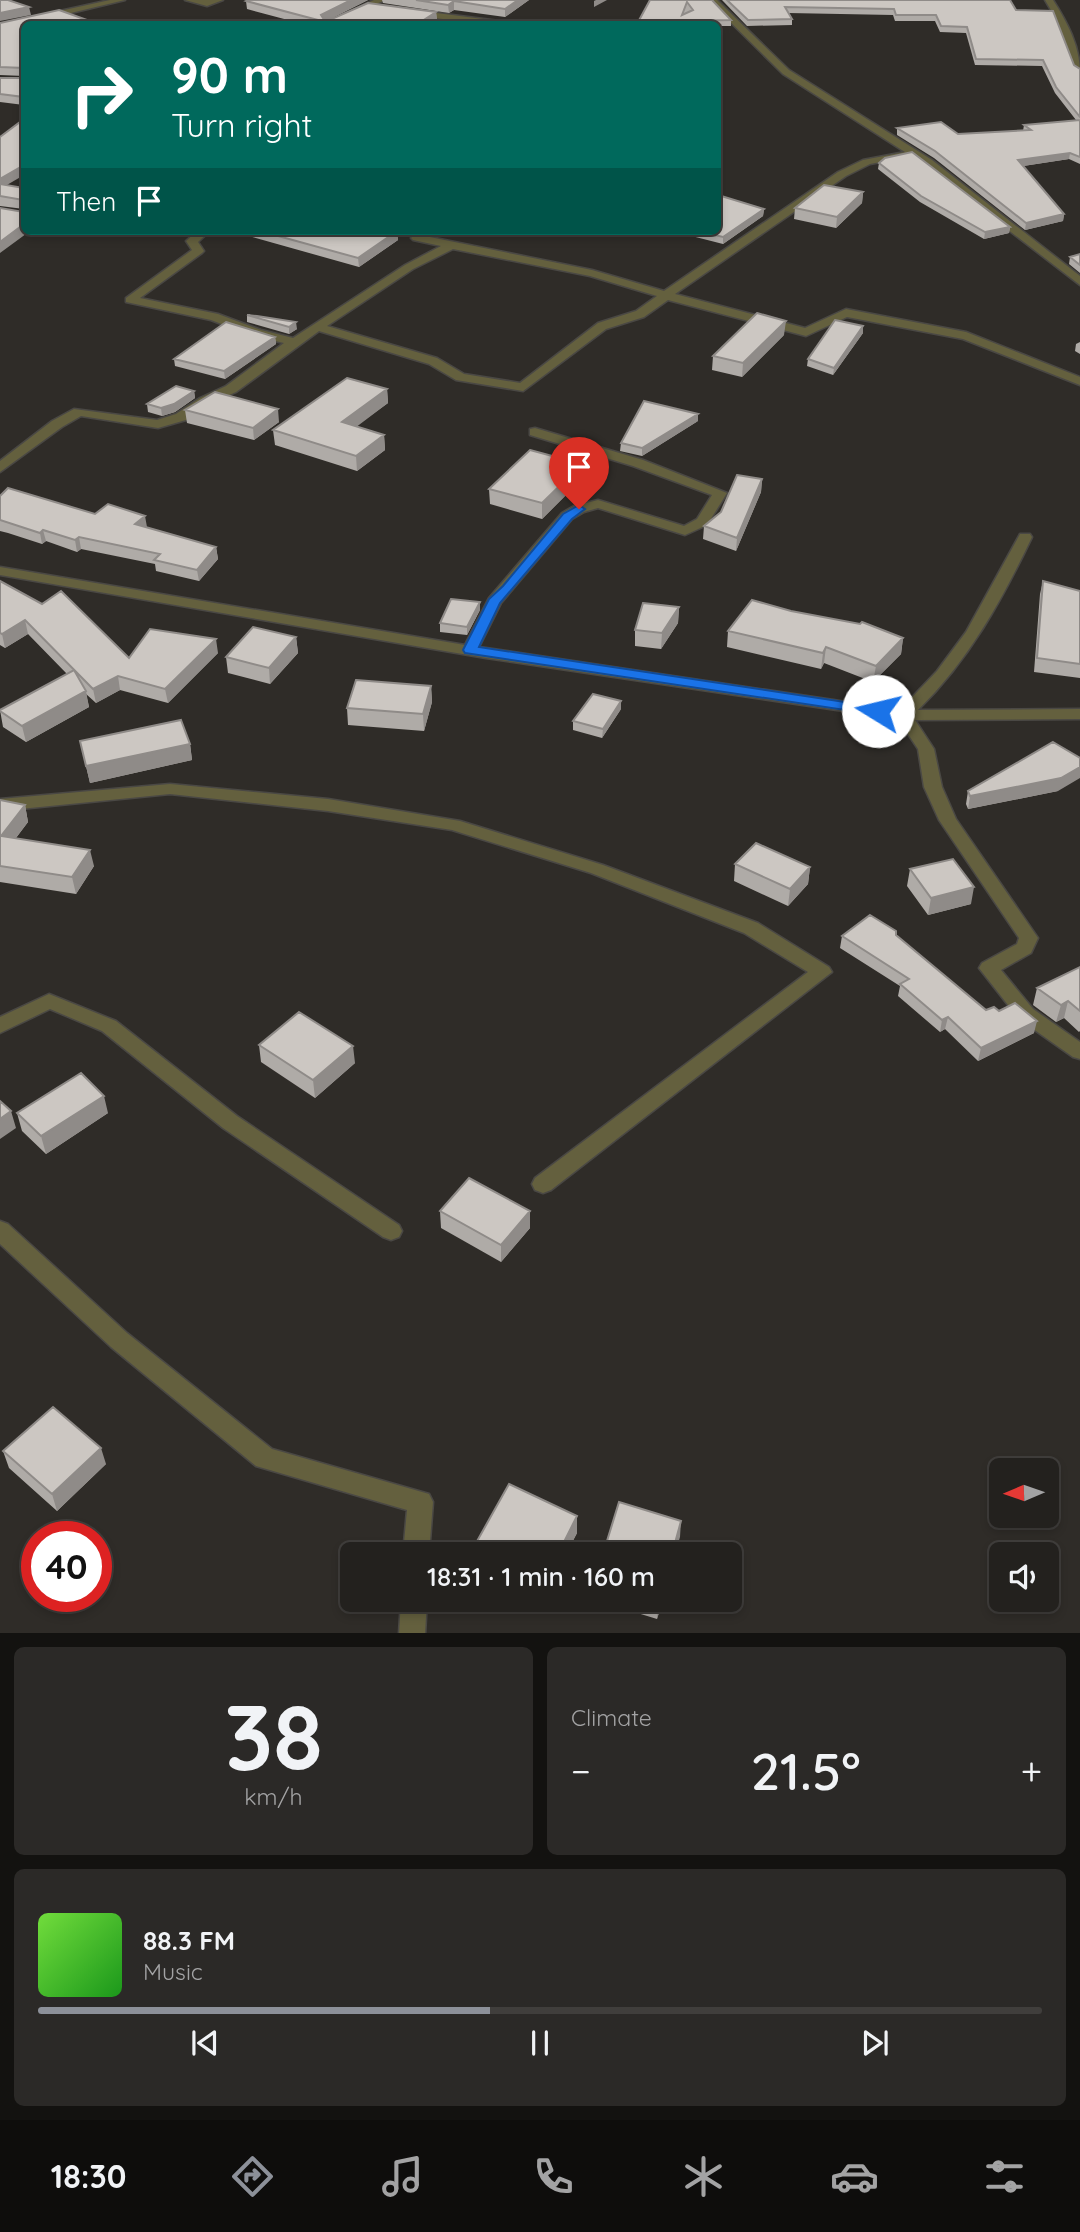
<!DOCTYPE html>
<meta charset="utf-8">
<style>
:root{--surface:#23211e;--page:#2b2927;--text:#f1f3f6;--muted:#a3a3a4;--line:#403e3c;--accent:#8c9099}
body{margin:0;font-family:Quicksand,sans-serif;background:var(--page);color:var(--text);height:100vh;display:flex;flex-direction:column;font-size:26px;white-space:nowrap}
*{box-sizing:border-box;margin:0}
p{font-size:23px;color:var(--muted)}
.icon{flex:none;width:38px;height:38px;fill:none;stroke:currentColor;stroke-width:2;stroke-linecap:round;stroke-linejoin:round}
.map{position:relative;height:1633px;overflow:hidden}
.details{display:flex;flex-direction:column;gap:14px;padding:14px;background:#131210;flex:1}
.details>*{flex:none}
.top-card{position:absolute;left:21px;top:21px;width:700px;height:214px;border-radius:10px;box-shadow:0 4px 10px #0003,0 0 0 2px var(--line);background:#00695c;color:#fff;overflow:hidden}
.needle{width:46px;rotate:268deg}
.fabs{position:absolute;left:989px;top:1458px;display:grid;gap:14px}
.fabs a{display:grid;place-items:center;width:70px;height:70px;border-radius:10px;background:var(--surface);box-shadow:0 4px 10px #0003,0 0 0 2px var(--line);font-size:35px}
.speed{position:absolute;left:21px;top:1521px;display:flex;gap:14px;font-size:35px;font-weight:700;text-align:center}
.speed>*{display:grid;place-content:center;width:91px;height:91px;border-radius:50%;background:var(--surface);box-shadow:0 4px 10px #0003,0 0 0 2px var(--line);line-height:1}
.speed .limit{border:10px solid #d22;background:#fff;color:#111}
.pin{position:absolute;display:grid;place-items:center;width:60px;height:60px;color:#fff;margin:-72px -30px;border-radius:50% 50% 50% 0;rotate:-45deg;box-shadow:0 0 7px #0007}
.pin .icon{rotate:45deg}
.me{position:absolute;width:77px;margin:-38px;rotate:279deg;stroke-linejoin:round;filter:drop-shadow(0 0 5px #0008)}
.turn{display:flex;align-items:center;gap:24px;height:147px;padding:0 35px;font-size:32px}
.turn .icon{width:91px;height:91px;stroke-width:2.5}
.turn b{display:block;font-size:49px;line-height:60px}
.then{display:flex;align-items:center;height:66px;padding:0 35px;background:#0003;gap:14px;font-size:26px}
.big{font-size:52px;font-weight:600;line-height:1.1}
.details .tile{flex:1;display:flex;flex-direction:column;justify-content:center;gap:10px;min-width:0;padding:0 24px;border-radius:10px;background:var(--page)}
.details .dial{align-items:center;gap:0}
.dial b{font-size:91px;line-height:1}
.song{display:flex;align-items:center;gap:21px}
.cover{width:84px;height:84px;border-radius:10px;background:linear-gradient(135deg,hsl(100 70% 55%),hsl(120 70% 35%))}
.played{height:7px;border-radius:4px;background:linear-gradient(90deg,var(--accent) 45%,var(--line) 45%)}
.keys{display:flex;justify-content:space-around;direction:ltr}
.heat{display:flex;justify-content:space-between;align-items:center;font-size:38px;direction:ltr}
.details .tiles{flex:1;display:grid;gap:14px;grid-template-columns:1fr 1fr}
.tile:last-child{grid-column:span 2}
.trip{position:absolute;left:340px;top:1542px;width:402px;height:70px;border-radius:10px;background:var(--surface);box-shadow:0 4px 10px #0003,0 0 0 2px var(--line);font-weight:600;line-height:70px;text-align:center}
.menu{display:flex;height:112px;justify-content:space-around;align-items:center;background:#0e0d0c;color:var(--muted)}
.menu .icon{width:49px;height:49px}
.menu .selected{color:var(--accent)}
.menu b{font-size:32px;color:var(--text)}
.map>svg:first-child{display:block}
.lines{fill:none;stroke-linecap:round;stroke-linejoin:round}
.minor-casing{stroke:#4a4844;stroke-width:3}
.minor{fill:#64603e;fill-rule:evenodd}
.wall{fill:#afaba7}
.shaded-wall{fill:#8f8b88}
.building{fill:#ccc7c2;stroke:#8f8b88;stroke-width:2;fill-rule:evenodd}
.route{fill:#1a73e8;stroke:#114b97;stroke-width:2}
</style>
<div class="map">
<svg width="1080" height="1634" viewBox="0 0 1080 1634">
<rect width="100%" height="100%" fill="#2f2c28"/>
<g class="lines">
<g class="minor-casing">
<path id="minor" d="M110 0H125L0 30V24Z
M185 0H223L207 6Z
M374 0H385L334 24H324Z
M708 0H717L789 70 932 160 1080 276V285L912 156 870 164 846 176 675 294 805 328 846 309 966 332 1080 377V385L963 339 847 317 806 336 668 300 644 317 606 329 523 391 456 380 429 364 319 331 236 392 210 404 186 420 158 428 81 416 62 427 0 472V461L52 421 74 409 157 420 176 414 200 398 226 386 284 343 253 336 211 320 126 302V298L192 250 186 241 197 231H210L198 242 204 251 202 253 140 298 218 314 261 330 293 338 405 265 441 246 413 240 411 238 418 231H430L425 236 592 270 664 291 838 172 863 160 905 152 783 74ZM453 249 590 276 657 296 636 311 598 323 520 383 464 374 437 358 327 326 413 269Z
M1045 0H1053C1067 22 1080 46 1080 73L1075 70 1058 22Z
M413 10 499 21 503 24H483L410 15Z
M535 428 643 460 727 493 707 525 685 535 598 508 584 512 572 519 501 603 479 647 900 710 937 671 966 632 1020 534H1030L1032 537C1002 600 969 660 918 710L1080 709V719L915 720 934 749 942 787 956 819 1038 938 1031 953 1001 970 1033 1009 1080 1042V1059L1073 1057 1019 1019 979 968 982 963 1017 944 1019 938 939 820 924 787 918 749 898 719 486 658 0 575V567L465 645 489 598 562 513 574 506 598 500 684 526 697 519 712 495 633 466 530 435V429Z
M170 784 328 799 460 821 603 865 758 923 829 967 832 972 551 1190 543 1193 535 1190 532 1184 535 1178 808 972 744 933 591 873 452 830 328 811 170 794 0 811V799Z
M49 994 116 1021 237 1116 399 1225 402 1231 399 1237 391 1240 383 1237 223 1128 102 1031 50 1009 0 1033V1017Z
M0 1221 8 1224 127 1333 272 1449 429 1494 433 1502 429 1554H403L407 1510 256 1466 111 1347 0 1244Z
M401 1600H427L425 1634H399Z"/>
</g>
<use href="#minor" class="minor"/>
</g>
<path class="wall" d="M368 0 332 18 436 12 437 21 430 24H303L247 9 246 1Z
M382 0H529L505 17 454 10 449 13 383 3Z
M650 0H712L731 20V26H718V24H637Z
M722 0H1010L1016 10 1074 65 1080 69V164L1069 159 1023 166 1064 214 1063 221 1025 230 934 158 897 135V128L958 134 1023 131 1024 125 1076 120 1055 93 1042 66 975 65 966 33 940 32 935 21H895L893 15 788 13 792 19V25L747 26Z
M0 23 24 24V76L0 75Z
M24 76V105L0 102V78H23Z
M0 137 6 185 24 188V209L0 206Z
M879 163 1010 227 1009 233 984 239 920 202 878 169Z
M863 192 862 203 836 228 794 219 795 208Z
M764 209 763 216 723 244 672 231H718Z
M244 231H397L398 240 359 267 245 235Z
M1080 254V273L1069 264 1070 257Z
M247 315 297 329 289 334 247 322Z
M863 326V333L833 375 807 366 808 359Z
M784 335 742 377 712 370 713 356Z
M275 337 276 344 225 379 175 366 174 359Z
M1080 342V354L1075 351 1076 344Z
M387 389 388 403 356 426 384 435 385 450 357 471 275 445 273 430Z
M194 391 195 398 175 412 162 416 148 412 147 404Z
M185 410 279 422 254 440 187 423Z
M698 421 642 456 620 451 621 443Z
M582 464V479L542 519 490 504 489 489Z
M762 479 761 492 736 551 703 539 704 526Z
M0 496 95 514 147 527 216 547 218 559 199 581 156 571 155 564 81 549 77 552 46 541 42 544 8 533 0 531Z
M0 581 129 658 218 653 168 703 120 690 96 703 86 694 89 707 26 742 3 727 0 710 67 674 28 634 5 648 0 645Z
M1043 581 1080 591V678L1034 672 1040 594Z
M679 607 678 623 661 649 635 646V630Z
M480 610 467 635 440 632V623Z
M791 611 903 638 901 654 873 682 824 663 821 669 727 647 728 631Z
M296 637 298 653 270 684 228 673 226 657Z
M431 686 432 702 424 731 348 725 347 708Z
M621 709 602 738 573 730V721Z
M80 741 190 744 192 760 90 783Z
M968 791H1058L968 809 966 804Z
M0 800 25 805 28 822 16 838 94 866 76 894 0 882Z
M735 864 810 867 808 884 788 906 734 881Z
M910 869 971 904 928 915 907 886Z
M896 935 986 1010 1034 1033 978 1061 945 1029 940 1032 898 996 900 986 840 948 842 936Z
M1080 967V1031L1079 1032 1064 1018 1056 1022 1033 1005 1037 988Z
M259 1045 355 1063 315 1098 261 1062Z
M17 1113H108L46 1154 22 1131Z
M440 1211 530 1228 501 1262 441 1228Z
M3 1451 106 1464 57 1511 9 1468Z
M577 1533 566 1554H476V1543Z
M595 1600H663L657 1619Z"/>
<path class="shaded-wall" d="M351 0H368L324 22 321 15Z
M518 0H529L505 17V9Z
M596 0H607L594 7V1Z
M454 1V10L449 13 448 5Z
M29 7 31 15 0 21V13Z
M436 12 437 21 430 24H419V23Z
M1070 153 1069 159 1017 167 1018 160Z
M24 165V175L0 189V179Z
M863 192 862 203 836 228 837 217Z
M764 209 763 216 723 244V237Z
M1064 214 1063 221 1025 230 1026 223Z
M24 224V231H30L0 253V242Z
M1010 227 1009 233 984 239 985 232Z
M397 231 398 240 359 267 358 258Z
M786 321 784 335 742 377 743 363Z
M296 322 297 329 289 334V327Z
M863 326V333L833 375 834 368Z
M275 337 276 344 225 379 224 371Z
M387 389 388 403 343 437 342 422Z
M194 391 195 398 175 412 162 416 161 408Z
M278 409 279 422 254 440 253 428Z
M698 414V421L642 456V448Z
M384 435 385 450 357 471 356 456Z
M582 464V479L542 519V503Z
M762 479 761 492 736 551 737 538Z
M145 516 147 527 135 524Z
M43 530 46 541 42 544 40 533Z
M79 537 81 549 77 552 75 540Z
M216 547 218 559 199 581 197 570Z
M480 602V610L467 635V627Z
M679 607 678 623 661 649 662 633Z
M25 620 28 634 5 648 2 634Z
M296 637 298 653 270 684 269 668Z
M903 638 901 654 873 682 876 666Z
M216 639 218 653 168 703 165 689Z
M826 647 824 663 821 669 823 653Z
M118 676 120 690 96 703 93 689Z
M431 686 432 702 424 731 423 714Z
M86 691 89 707 26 742 22 726Z
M621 701V709L602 738 603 729Z
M190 744 192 760 90 783 86 766Z
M1080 767V778L1058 791 968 809 970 796Z
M25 805 28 822 5 852 1 836Z
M90 850 94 866 76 894 72 877Z
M810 867 808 884 788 906 790 889Z
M974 887 971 904 928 915 931 898Z
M1068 1001 1064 1018 1056 1022 1061 1005Z
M948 1017 945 1029 940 1032 942 1020Z
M1037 1021 1034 1033 978 1061 981 1048Z
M353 1046 355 1063 315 1098 313 1080Z
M104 1096 108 1113 46 1154 41 1136Z
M11 1111 16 1128 0 1139V1119Z
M530 1211V1228L501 1262V1245Z
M101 1448 106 1464 57 1511 52 1494Z
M577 1516V1533L566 1554H558Z
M681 1521 680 1537 675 1554H672Z
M660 1600H663L657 1619 659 1602Z"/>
<path class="building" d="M0 0H8L29 7 0 13Z
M248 0H351L321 15 323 18H334L368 3 436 12 419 23 405 21 401 24H333L246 1Z
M416 0H518L505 9 454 1 448 5Z
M650 0H712L731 20 679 21 678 24H637ZM687 2 693 10 682 15Z
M727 0H1010L1016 10 1053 11 1074 65 1080 69V117L1056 87 1043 60 976 59 967 27 941 26 936 15H896L894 9 785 7 792 19 748 20Z
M59 10 98 24H24V69V68L0 67V23Z
M24 76V97L0 94V78H23Z
M24 119V165L0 179V137Z
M1080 120V157L1070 153 1018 160 1064 214 1026 223 935 151 897 128 941 122 958 134 1031 130 1024 125Z
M912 152 1010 227 985 232 921 196 879 163 885 158Z
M0 184 24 188V199L23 200 0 196Z
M824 185 863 192 837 217 795 208Z
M718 195 764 209 723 237 698 231H718Z
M0 208 24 212V224L0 242Z
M260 231H397L358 258Z
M1080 254V265L1070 257Z
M757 313 786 321 743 363 713 356Z
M247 315 257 316 296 322 289 327Z
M835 320 863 326 834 368 808 359Z
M226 322 275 337 224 371 174 359Z
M347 378 387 389 342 422 384 435 356 456 273 430Z
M176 386 194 391 174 404 161 408 147 404Z
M215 392 278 409 253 428 185 410Z
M644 401 698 414 642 448 621 443Z
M530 450 582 464 542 503 489 489Z
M737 475 762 479 737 538 704 526 721 512Z
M8 488 95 514 108 504 145 516 135 524 216 547 197 570 154 560 160 554 79 537 75 540 43 530 40 533 0 520V496Z
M0 581 42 604 61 591 129 658 150 629 216 639 165 689 118 676 93 689 25 620 2 634 0 633Z
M1043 581 1080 591V664L1037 658Z
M451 599 480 602 467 627 440 623Z
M752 600 791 611 860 624 862 622 903 638 876 666 826 647 823 653 728 631Z
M643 603 679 607 662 633 635 630Z
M253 627 296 637 269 668 226 657Z
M74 670 86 691 22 726 0 711V710Z
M356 680 431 686 423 714 347 708Z
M593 694 621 701 603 729 573 721Z
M181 720 190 744 86 766 80 741Z
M1053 742 1080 758V767L1061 778 970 796 968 791Z
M0 800 25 805 1 836 90 850 72 877 0 866Z
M756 843 810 867 790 889 735 864Z
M953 859 974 887 931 898 910 869Z
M870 915 896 931V935L986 1010 994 1007 999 1011 1015 1003 1037 1021 981 1048 948 1017 942 1020 900 984 909 979 842 936Z
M1080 967V1011L1068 1001 1061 1005 1037 988Z
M299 1012 353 1046 313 1080 259 1045Z
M81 1073 104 1096 41 1136 17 1113Z
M0 1101 11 1111 0 1119Z
M469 1178 530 1211 501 1245 440 1211Z
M53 1407 101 1448 52 1494 3 1451Z
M509 1484 577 1516 558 1554H498L476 1543Z
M619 1502 681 1521 672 1554H603Z"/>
<path class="route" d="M579 505 585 509 572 519 500 603 479 647 878 707 885 711 878 715 465 653 463 650 489 599 503 586 563 514Z"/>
</svg>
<div class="fabs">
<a><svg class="needle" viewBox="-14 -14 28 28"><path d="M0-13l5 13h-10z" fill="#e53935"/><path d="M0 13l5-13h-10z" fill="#a3a3a4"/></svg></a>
<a><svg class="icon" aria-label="sound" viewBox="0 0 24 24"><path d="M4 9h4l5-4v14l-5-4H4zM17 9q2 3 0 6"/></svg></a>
</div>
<div class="speed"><div class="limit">40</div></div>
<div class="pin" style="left:579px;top:509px;background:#d93025"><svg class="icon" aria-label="arrive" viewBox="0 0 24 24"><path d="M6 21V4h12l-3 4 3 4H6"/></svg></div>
<svg class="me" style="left:878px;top:711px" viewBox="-20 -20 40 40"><circle r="19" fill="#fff"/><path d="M0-13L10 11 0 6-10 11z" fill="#1a73e8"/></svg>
<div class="trip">18:31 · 1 min · 160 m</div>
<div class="top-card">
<div class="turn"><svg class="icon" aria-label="right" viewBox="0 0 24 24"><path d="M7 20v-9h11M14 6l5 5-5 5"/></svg><div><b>90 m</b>Turn right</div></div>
<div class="then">Then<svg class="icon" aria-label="arrive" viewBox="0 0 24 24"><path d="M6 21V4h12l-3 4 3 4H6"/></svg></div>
</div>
</div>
<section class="details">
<div class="tiles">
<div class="tile dial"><b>38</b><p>km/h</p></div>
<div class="tile"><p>Climate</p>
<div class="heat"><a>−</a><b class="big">21.5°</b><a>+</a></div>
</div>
<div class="tile">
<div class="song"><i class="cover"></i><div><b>88.3 FM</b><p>Music</p></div></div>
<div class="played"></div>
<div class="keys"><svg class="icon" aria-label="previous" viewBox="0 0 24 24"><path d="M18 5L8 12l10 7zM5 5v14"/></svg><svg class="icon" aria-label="pause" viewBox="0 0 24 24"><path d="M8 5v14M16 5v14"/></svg><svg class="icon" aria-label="next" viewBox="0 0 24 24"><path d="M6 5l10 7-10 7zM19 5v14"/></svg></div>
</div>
</div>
</section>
<nav class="menu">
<b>18:30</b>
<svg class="icon selected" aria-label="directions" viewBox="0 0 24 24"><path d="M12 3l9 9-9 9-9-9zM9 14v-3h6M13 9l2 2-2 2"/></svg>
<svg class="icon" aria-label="music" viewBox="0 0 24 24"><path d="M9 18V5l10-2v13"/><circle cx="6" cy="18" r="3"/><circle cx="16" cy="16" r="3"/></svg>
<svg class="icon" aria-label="phone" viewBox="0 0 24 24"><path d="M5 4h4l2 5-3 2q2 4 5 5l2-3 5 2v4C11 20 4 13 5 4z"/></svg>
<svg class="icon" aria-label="climate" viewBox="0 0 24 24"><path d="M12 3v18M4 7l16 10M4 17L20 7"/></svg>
<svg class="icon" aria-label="car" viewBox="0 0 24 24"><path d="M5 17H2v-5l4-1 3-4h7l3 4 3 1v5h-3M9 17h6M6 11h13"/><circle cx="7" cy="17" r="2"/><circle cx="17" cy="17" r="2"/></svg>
<svg class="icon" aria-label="filters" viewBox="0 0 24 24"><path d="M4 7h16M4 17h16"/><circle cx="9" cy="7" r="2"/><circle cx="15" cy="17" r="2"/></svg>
</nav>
